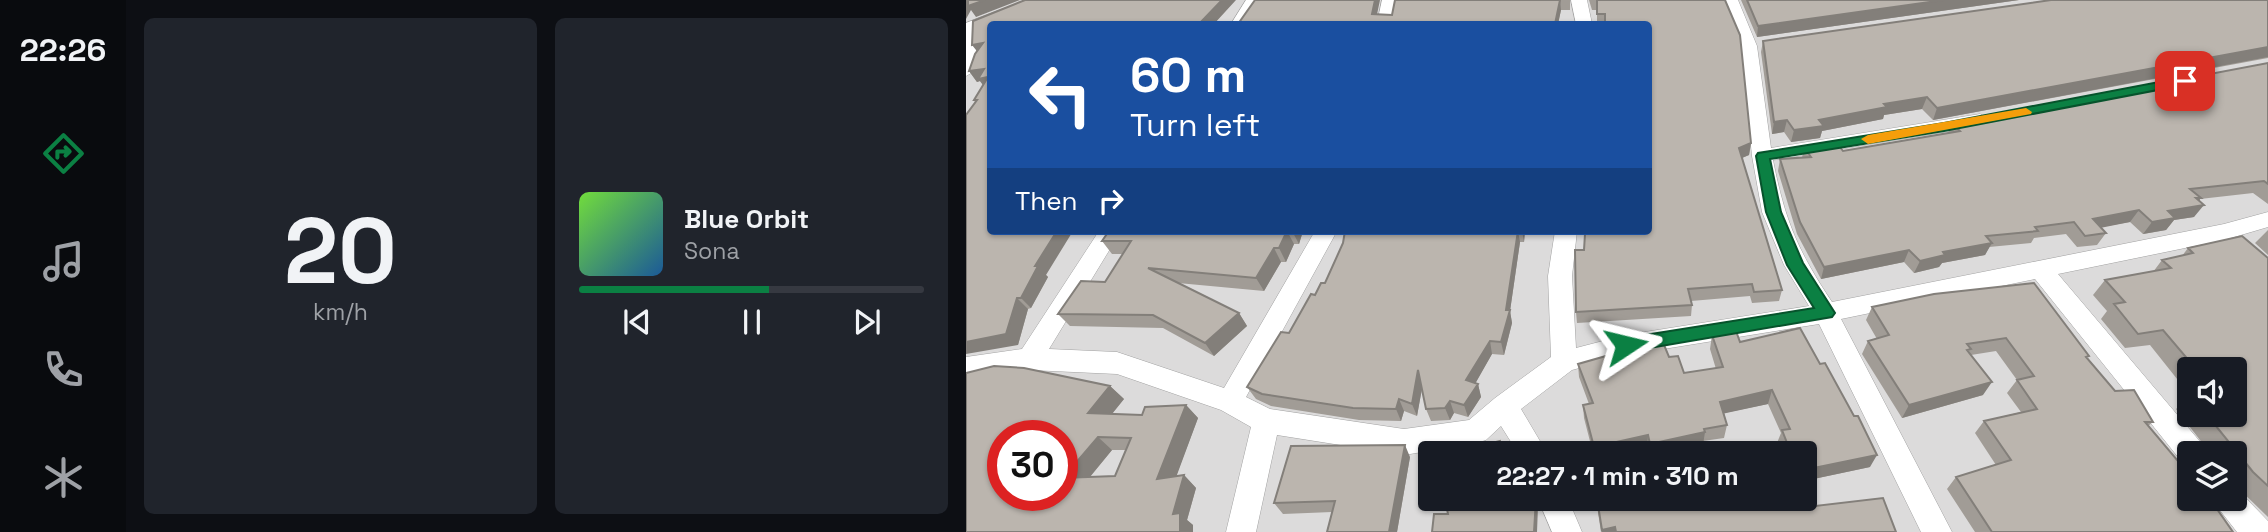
<!DOCTYPE html>
<meta charset="utf-8">
<style>
:root{--surface:#171b24;--page:#20242c;--text:#f1f3f6;--muted:#9ea1a6;--line:#363941;--accent:#0b8043}
body{margin:0;font-family:"Space Grotesk",sans-serif;background:var(--page);color:var(--text);height:100vh;display:flex;flex-direction:column;font-size:26px;white-space:nowrap}
*{box-sizing:border-box;margin:0}
p{font-size:23px;color:var(--muted)}
.icon{flex:none;width:38px;height:38px;fill:none;stroke:currentColor;stroke-width:2;stroke-linecap:round;stroke-linejoin:round}
.map{position:relative;flex:1;overflow:hidden}
.panel{display:flex;flex-direction:column;gap:18px;padding:18px;background:#0d0f14;width:840px}
.panel>*{flex:none}
.banner{position:absolute;left:21px;top:21px;width:665px;height:214px;border-radius:7px;box-shadow:0 2px 5px #0004;background:#1a4fa0;color:#fff;overflow:hidden}
.buttons{position:absolute;left:1211px;top:357px;display:grid;gap:14px}
.buttons a{display:grid;place-items:center;width:70px;height:70px;border-radius:7px;background:var(--surface);box-shadow:0 2px 5px #0004;font-size:35px}
.speed{position:absolute;left:21px;top:420px;display:flex;gap:14px;font-size:35px;font-weight:700;text-align:center}
.speed>*{display:grid;place-content:center;width:91px;height:91px;border-radius:50%;background:var(--surface);box-shadow:0 2px 5px #0004;line-height:1}
.speed .limit{border:10px solid #d22;background:#fff;color:#111}
.pin{position:absolute;display:grid;place-items:center;width:60px;height:60px;color:#fff;margin:-30px;border-radius:14px;box-shadow:0 4px 10px #0006}
.me{position:absolute;width:77px;margin:-38px;rotate:80deg;stroke-linejoin:round;filter:drop-shadow(0 0 5px #0008)}
.turn{display:flex;align-items:center;gap:24px;height:147px;padding:0 28px;font-size:32px}
.turn .icon{width:91px;height:91px;stroke-width:2.5}
.turn b{display:block;font-size:49px;line-height:60px}
.then{display:flex;align-items:center;height:66px;padding:0 28px;background:#0003;gap:14px;font-size:26px}
.panel .widget{flex:1;display:flex;flex-direction:column;justify-content:center;gap:10px;min-width:0;padding:0 24px;border-radius:10px;background:var(--page)}
.panel .dial{align-items:center;gap:0}
.dial b{font-size:91px;line-height:1}
.song{display:flex;align-items:center;gap:21px}
.cover{width:84px;height:84px;border-radius:10px;background:linear-gradient(135deg,hsl(100 70% 55%),hsl(210 70% 35%))}
.played{height:7px;border-radius:4px;background:linear-gradient(90deg,var(--accent) 55%,var(--line) 55%)}
.keys{display:flex;justify-content:space-around;direction:ltr}
.panel .tiles{flex:1;display:grid;gap:18px;grid-template-columns:repeat(2,1fr)}
.trip{position:absolute;left:452px;top:441px;width:399px;height:70px;border-radius:7px;background:var(--surface);box-shadow:0 2px 5px #0004;font-weight:600;line-height:70px;text-align:center}
main{display:flex;flex:1;min-height:0}
.tab-bar{display:flex;flex-direction:column;width:126px;justify-content:space-around;align-items:center;background:#090b0e;color:var(--muted)}
.tab-bar .icon{width:49px;height:49px}
.tab-bar .active{color:var(--accent)}
.tab-bar b{font-size:32px;color:var(--text)}
.map>svg:first-child{display:block}
.residential{fill:#dcdbdb;fill-rule:evenodd}
.lines{fill:none;stroke-linecap:round;stroke-linejoin:round}
.minor-casing{stroke:#a2a2a2;stroke-width:1}
.minor{fill:#fff;fill-rule:evenodd}
.wall{fill:#a19c96;fill-rule:evenodd}
.shaded-wall{fill:#837f7a}
.building{fill:#bbb5ae;stroke:#837f7a;stroke-width:2;fill-rule:evenodd}
.route{fill:#0b8043;stroke:#07532c;stroke-width:2}
.slow{fill:#f59e0b}
</style>
<main>
<nav class="tab-bar">
<b>22:26</b>
<svg class="icon active" aria-label="directions" viewBox="0 0 24 24"><path d="M12 3l9 9-9 9-9-9zM9 14v-3h6M13 9l2 2-2 2"/></svg>
<svg class="icon" aria-label="music" viewBox="0 0 24 24"><path d="M9 18V5l10-2v13"/><circle cx="6" cy="18" r="3"/><circle cx="16" cy="16" r="3"/></svg>
<svg class="icon" aria-label="phone" viewBox="0 0 24 24"><path d="M5 4h4l2 5-3 2q2 4 5 5l2-3 5 2v4C11 20 4 13 5 4z"/></svg>
<svg class="icon" aria-label="climate" viewBox="0 0 24 24"><path d="M12 3v18M4 7l16 10M4 17L20 7"/></svg>
</nav>
<section class="panel">
<div class="tiles">
<div class="widget dial"><b>20</b><p>km/h</p></div>
<div class="widget">
<div class="song"><i class="cover"></i><div><b>Blue Orbit</b><p>Sona</p></div></div>
<div class="played"></div>
<div class="keys"><svg class="icon" aria-label="previous" viewBox="0 0 24 24"><path d="M18 5L8 12l10 7zM5 5v14"/></svg><svg class="icon" aria-label="pause" viewBox="0 0 24 24"><path d="M8 5v14M16 5v14"/></svg><svg class="icon" aria-label="next" viewBox="0 0 24 24"><path d="M6 5l10 7-10 7zM19 5v14"/></svg></div>
</div>
</div>
</section>
<div class="map">
<svg width="1302" height="532" viewBox="0 0 1302 532">
<rect width="100%" height="100%" fill="#eeece5"/>
<path class="residential" d="M0 0H1302V532H0ZM24 24H682V231H24ZM1223 369H1269V415H1223ZM37 436H96V495H37ZM464 453H838V499H464ZM1223 453H1269V499H1223Z"/>
<g class="lines">
<g class="minor-casing">
<path id="minor" d="M61 0H83L12 30 9 71 0 76V23Z
M280 0H296L281 24H265Z
M416 0H432L427 24H411Z
M605 0H621L626 24H610Z
M756 0H772L791 46 805 148 1014 114 1023 120 1014 126 807 160C819 221 832 251 866 302L1258 224 1302 212V227L1258 240 1092 274 1236 444 1240 453H1223V465L1216 462 1069 279 875 319 986 532H955L853 324 660 355 606 370 555 409 581 453H552L535 426 520 440 510 443 438 455 311 435 290 532H260L285 427 255 410 151 374 64 370 0 379V357L56 349 133 231H155L83 349 151 352 258 388 349 231H371L280 397 304 409 438 429 503 420 529 398 585 357 582 276 589 231H611L606 276 610 348 660 335 843 306 818 265 796 212 786 156 775 46Z
M1269 487 1302 521V532H1271L1253 509 1248 499H1269Z
M572 499H602L616 532H586Z"/>
</g>
<use href="#minor" class="minor"/>
</g>
<path class="wall" d="M429 0H604V10H595L592 24H272L411 14 426 15Z
M623 0H759L785 143 783 155 776 158 816 290 813 301 786 303 784 296 725 301 726 305 725 316 611 323 610 312 618 250 649 234 682 24H631V10H626Z
M775 0H1053L791 37Z
M1302 0V58L967 120 956 109 918 115 917 119 856 131 854 138 825 142 818 132 806 134 795 52 797 41Z
M24 24 80 275 82 277 65 308 62 309 52 345 9 102 8 100 17 85 14 81 11 82 3 71Z
M1302 63V204L1287 193 1234 199 1228 217 1208 220 1200 230 1177 234 1164 222 1135 227 1140 233 1131 245 1111 247 1100 234 1068 238 1065 243 1023 247 1019 255 976 263 973 267 948 273 938 262 855 279 831 234 812 171 814 159 836 158 838 147 877 151 982 133 986 123Z
M1302 230V255L1289 243Z
M143 231H337L333 244H328L320 262H315L298 291 212 283 273 313 281 326 248 356 197 328 104 326 92 314 139 282 157 254H146L136 241Z
M379 231H559L558 242H554L544 311 546 323 538 355 526 354 509 383 512 384 515 397 502 417 488 413 484 420 465 421 460 409 456 388 451 416 438 411 435 421 393 420 305 406 290 399 281 387 323 333 359 283 377 243Z
M1222 248 1302 258V517L1269 485V453H1244L1210 409 1223 397V415H1269V369H1223V394L1184 345 1159 348 1135 319 1141 311 1127 295 1139 280 1187 272 1196 260 1216 256Z
M906 307 1123 356 1121 358 1149 391 1187 422 1182 426 1267 532H1009L981 489 990 477 1030 465 1009 433 1018 421 1055 412 1041 393 1051 380 1030 351 1005 355 1017 395 936 418 896 354 902 341 911 339 900 320Z
M746 335 774 342 904 467 838 481V453H815L811 443 815 433 802 404 758 413 761 425 758 438 737 441V445L701 453H682L681 448 656 453H627L618 418 617 405 623 404 613 377 612 364 703 357 718 373 750 369 744 349Z
M144 386 158 399 146 414 176 415 220 405 232 418 210 476 218 475 230 488 221 520 227 525 0 532ZM146 450H160L149 476 124 477Z
M444 457 431 532H361L366 512 317 514 308 503Z
M630 499H838L841 507 930 532H635Z"/>
<path class="shaded-wall" d="M0 0H54L10 17 5 10 0 19Z
M256 0H270L248 24H233Z
M409 0H414L409 24 406 14Z
M594 0 595 10 592 24H589Z
M978 0H1053L791 37 792 26Z
M17 43 14 55 6 45Z
M1302 47V57L967 120 971 108Z
M18 69 24 77 20 89 14 81 11 82 3 71Z
M961 97 956 109 918 115 917 119 856 131 854 138 825 142 828 130 853 120 918 104Z
M821 120 818 132 806 134 808 122Z
M785 143 783 155 771 160 773 148Z
M1230 198H1235L1227 207 1238 205 1228 217 1208 220 1200 230 1177 234 1186 222 1202 211Z
M1173 210 1164 222 1119 231 1127 219Z
M91 231H107L80 275 82 277 65 308 55 298 69 266Z
M321 231 328 244 320 262 313 248Z
M326 231H337L333 244Z
M552 231 554 242 544 311 546 323 538 355 535 342Z
M556 231H559L558 242Z
M1026 243 1019 255 976 263 973 267 948 273 954 261 977 252Z
M308 248 315 262 298 291 290 278Z
M943 250 938 262 855 279 858 267Z
M51 298 62 309 52 345 0 354V342Z
M273 313 281 326 248 356 239 343Z
M524 341 526 354 504 393 500 380Z
M452 370 457 383 451 416 446 404Z
M1026 382 1017 395 936 418 943 405Z
M512 384 515 397 502 417 498 405Z
M144 386 158 399 136 426 122 413Z
M806 390 802 404 751 415 754 402Z
M433 399 438 411 435 421 430 409Z
M484 401 488 413 484 420 479 408Z
M220 405 232 418 205 491 191 479Z
M739 432 737 445 701 453H684V444Z
M682 435 681 448 656 453H628V447Z
M132 437 146 450 113 490 97 478Z
M439 445 444 457 431 532H423Z
M911 455 904 467 838 481V470Z
M218 475 230 488 221 520 227 525V532H214L207 514Z
M570 499H571L572 506 571 532H568Z
M649 527V532H636V530Z"/>
<path class="building" d="M2 0H19L2 6Z
M59 0H256L233 24H24V231H91L69 266H72L55 298H51L40 334 0 342V115L11 100H8L22 77 12 79 18 69 3 71 9 54 17 43 6 45 7 21Z
M289 0H409L406 14 426 15 429 0H594L589 24H272Z
M631 0H759L774 35 785 143 773 148 816 290 788 292 786 284 722 289 726 305 610 312 609 250H618L619 234H649L650 231H682V24H639V14H631Z
M781 0H978L792 26Z
M1085 0H1302V47L971 108 961 97 918 104 921 107 853 120 858 126 828 130 821 120 808 122 797 41Z
M1302 63V184L1298 181 1224 189 1235 198H1230L1238 205 1202 211 1209 218 1186 222 1173 210 1127 219 1140 233 1119 236 1108 222 1069 227 1072 231 1020 236 1026 243 977 252 979 255 954 261 943 250 858 267 834 222 814 159 845 157 838 147 870 142 877 151 994 131 986 123Z
M143 231H321L313 248H308L290 278 182 268 273 313 239 343 187 315 92 314 115 281 139 282 165 241H136Z
M379 231H552L540 310H544L535 342 524 341 500 380 512 384 498 405 484 401 479 408 460 409 452 370 446 404 433 399 430 409 387 408 296 394 281 387 315 332 323 333 345 294 349 295 355 283H359L377 243Z
M1276 236 1302 258V486L1287 472 1241 415H1269V369H1230L1197 330 1172 334 1148 304 1159 302 1139 280 1205 268 1196 260 1227 253 1222 248Z
M1068 283 1123 356 1120 357 1149 391 1168 390 1187 422H1179L1223 474V499H1244L1267 532H1026L990 477 1045 460 1018 421 1071 409 1051 380 1068 376 1040 338 1001 344 1005 349 1001 350 1026 382 943 405 902 341 923 335 906 307 968 294Z
M834 328 854 364 859 363 888 416H892L911 455 838 470V453H825L816 430 824 429 806 390 754 402 761 425 738 429 739 432 684 444 682 435 628 447 617 405 627 403 612 364 696 340 703 357 712 356 718 373 757 367 746 335 770 331 774 342Z
M28 366 58 368 144 386 122 413 176 415 179 407 220 405 191 479 218 475 207 514 214 513V532H0V373ZM37 436H96V495H37ZM132 437 165 438 149 476 97 478Z
M534 441 538 453H486Z
M439 445 423 532H361L369 501 308 503 325 446Z
M917 498 930 532H650L649 527 636 530 631 499H838L841 507Z
M479 499H570L568 532H466L468 514H482Z"/>
<path class="route" d="M1219 77 1225 81 1223 84 978 131 804 159 815 212 837 263 869 313 866 317 660 352 654 350 652 345 654 340 660 338 848 308 821 265 800 212 790 156 792 153 978 123Z"/>
<path class="slow" d="M1060 108 1066 112 1065 114 902 144 895 139 902 135Z"/>
</svg>
<div class="buttons">
<a><svg class="icon" aria-label="sound" viewBox="0 0 24 24"><path d="M4 9h4l5-4v14l-5-4H4zM17 9q2 3 0 6"/></svg></a>
<a><svg class="icon" aria-label="layers" viewBox="0 0 24 24"><path d="M12 4l9 5-9 5-9-5zM3 14l9 5 9-5"/></svg></a>
</div>
<div class="speed"><div class="limit">30</div></div>
<div class="pin" style="left:1219px;top:81px;background:#d93025"><svg class="icon" aria-label="arrive" viewBox="0 0 24 24"><path d="M6 21V4h12l-3 4 3 4H6"/></svg></div>
<svg class="me" style="left:660px;top:345px" viewBox="-20 -20 40 40"><path d="M0-17L14 15 0 8-14 15z" fill="#0b8043" stroke="#fff" stroke-width="4"/></svg>
<div class="trip">22:27 · 1 min · 310 m</div>
<div class="banner">
<div class="turn"><svg class="icon" aria-label="left" viewBox="0 0 24 24"><path d="M17 20v-9H6M10 6l-5 5 5 5"/></svg><div><b>60 m</b>Turn left</div></div>
<div class="then">Then<svg class="icon" aria-label="right" viewBox="0 0 24 24"><path d="M7 20v-9h11M14 6l5 5-5 5"/></svg></div>
</div>
</div>
</main>
